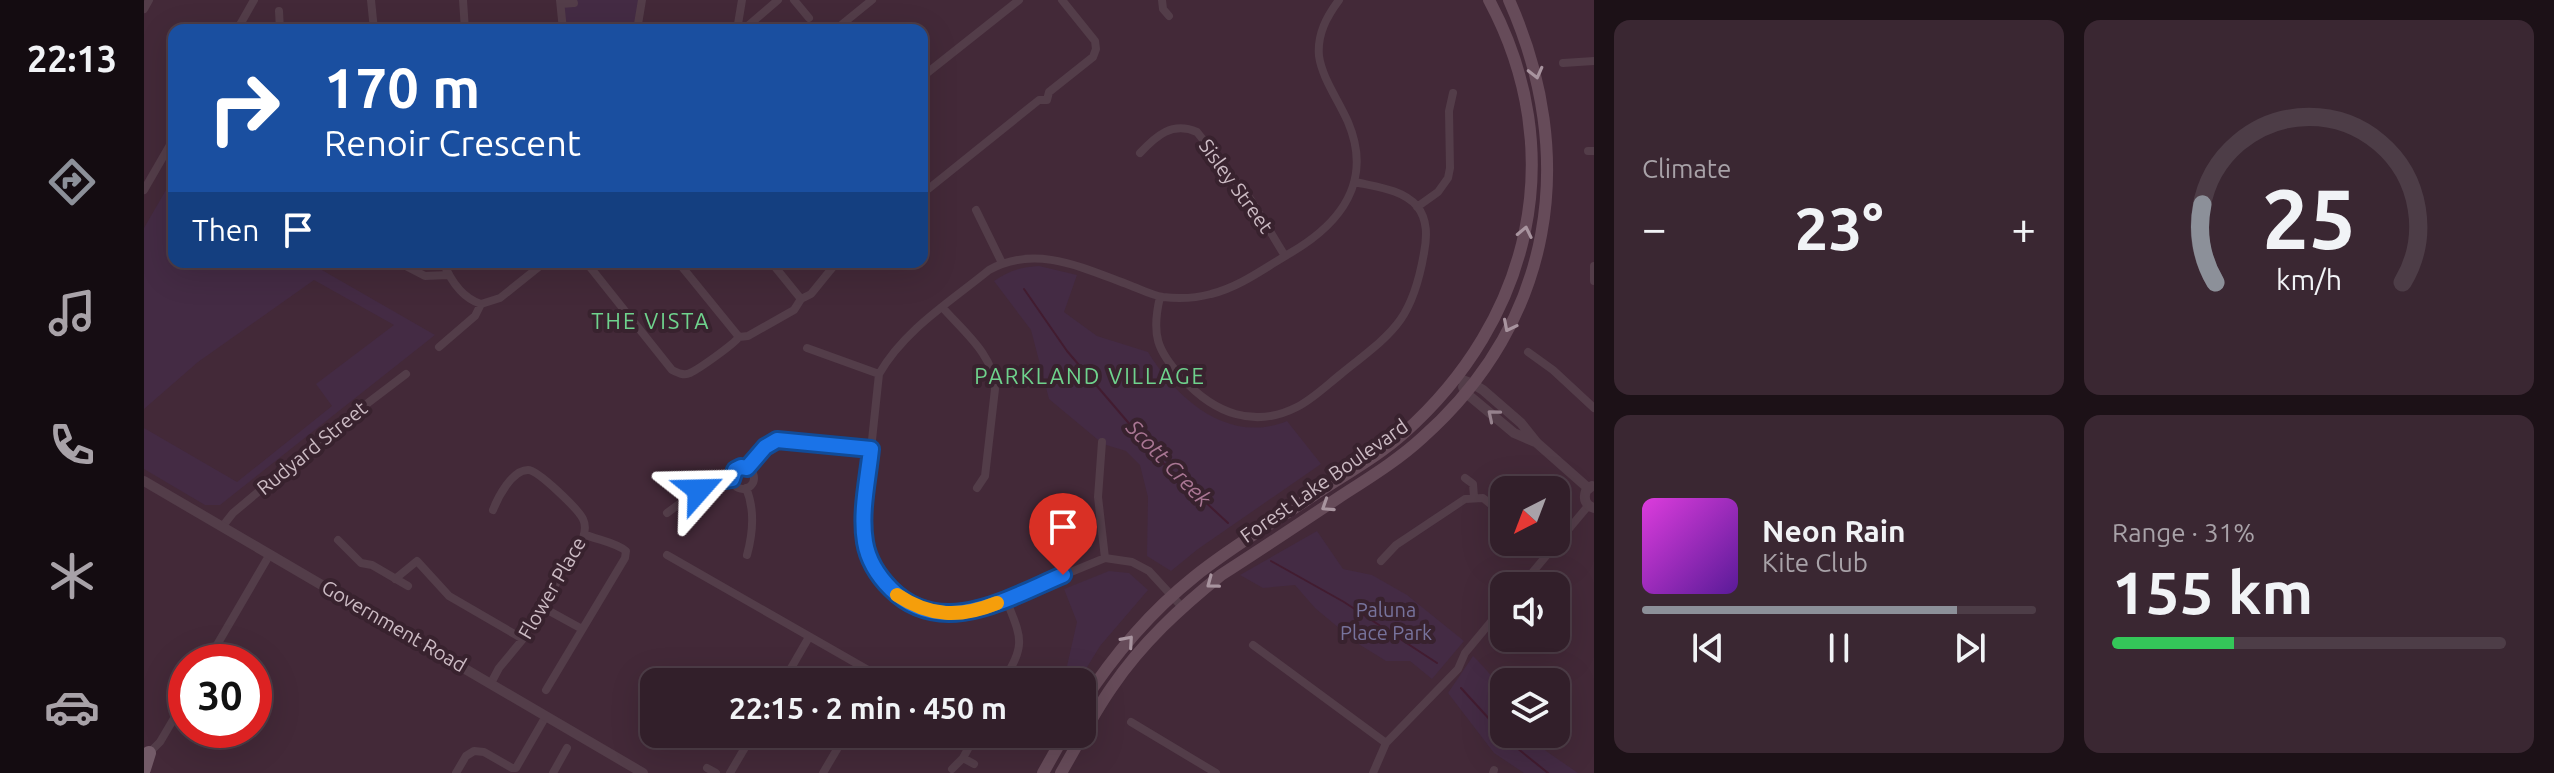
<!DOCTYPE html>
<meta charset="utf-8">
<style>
:root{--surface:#321f2a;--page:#3a2732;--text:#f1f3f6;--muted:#a8a2a8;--line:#4d3d47;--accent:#8c9099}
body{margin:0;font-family:Ubuntu,sans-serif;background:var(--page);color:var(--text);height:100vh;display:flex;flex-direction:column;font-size:30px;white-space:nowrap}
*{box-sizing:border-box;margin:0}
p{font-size:26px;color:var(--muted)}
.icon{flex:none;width:44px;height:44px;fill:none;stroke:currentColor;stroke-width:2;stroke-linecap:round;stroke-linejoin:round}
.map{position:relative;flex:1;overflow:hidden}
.drawer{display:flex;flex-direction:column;gap:20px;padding:20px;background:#1c1117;width:960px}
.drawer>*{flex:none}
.banner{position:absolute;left:24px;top:24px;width:760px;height:244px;border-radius:16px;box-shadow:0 8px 32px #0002,0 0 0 2px var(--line);background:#1a4fa0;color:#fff;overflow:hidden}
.needle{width:52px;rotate:222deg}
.tools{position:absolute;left:1346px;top:476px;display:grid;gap:16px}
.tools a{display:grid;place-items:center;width:80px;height:80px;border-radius:16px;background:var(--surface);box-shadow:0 8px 32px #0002,0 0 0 2px var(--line);font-size:40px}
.speed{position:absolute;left:24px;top:644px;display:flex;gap:16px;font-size:40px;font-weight:700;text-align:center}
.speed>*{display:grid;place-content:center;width:104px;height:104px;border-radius:50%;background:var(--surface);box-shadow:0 8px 32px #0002,0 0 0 2px var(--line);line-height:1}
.speed .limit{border:12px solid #d22;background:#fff;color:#111}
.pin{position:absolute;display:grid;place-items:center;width:68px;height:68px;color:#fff;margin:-82px -34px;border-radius:50% 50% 50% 0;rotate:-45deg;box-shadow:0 0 8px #0007}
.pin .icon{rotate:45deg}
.me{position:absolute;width:88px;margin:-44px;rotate:65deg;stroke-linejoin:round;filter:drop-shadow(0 0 6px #0008)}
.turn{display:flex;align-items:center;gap:28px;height:168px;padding:0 24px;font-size:36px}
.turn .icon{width:104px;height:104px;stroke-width:2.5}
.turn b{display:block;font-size:56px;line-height:68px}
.then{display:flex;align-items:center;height:76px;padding:0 24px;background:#0003;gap:16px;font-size:30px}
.big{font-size:60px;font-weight:700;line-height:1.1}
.drawer .tile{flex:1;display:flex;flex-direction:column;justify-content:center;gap:12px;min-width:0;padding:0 28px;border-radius:16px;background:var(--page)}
.drawer .dial{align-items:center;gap:0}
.dial svg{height:208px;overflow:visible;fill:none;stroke:var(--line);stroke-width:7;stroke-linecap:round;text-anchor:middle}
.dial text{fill:var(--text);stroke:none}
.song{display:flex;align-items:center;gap:24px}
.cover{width:96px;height:96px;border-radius:12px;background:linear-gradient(135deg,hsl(300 70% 55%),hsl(270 70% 35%))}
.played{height:8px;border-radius:4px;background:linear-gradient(90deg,var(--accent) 80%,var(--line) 80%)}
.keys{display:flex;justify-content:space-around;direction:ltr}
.heat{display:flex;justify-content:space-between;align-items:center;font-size:44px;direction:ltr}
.charge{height:12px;border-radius:6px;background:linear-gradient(90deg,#34c759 31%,var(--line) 0)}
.drawer .tiles{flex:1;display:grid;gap:20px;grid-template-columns:repeat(2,1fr)}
.trip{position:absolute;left:496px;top:668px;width:456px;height:80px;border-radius:16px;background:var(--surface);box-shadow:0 8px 32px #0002,0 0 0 2px var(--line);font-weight:700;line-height:80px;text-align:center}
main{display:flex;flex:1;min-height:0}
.tabs{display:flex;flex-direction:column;width:144px;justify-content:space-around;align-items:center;background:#140c11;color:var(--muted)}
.tabs .icon{width:56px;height:56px}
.tabs .selected{color:var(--accent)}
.tabs b{font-size:36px;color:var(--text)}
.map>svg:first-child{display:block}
.green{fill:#442b44}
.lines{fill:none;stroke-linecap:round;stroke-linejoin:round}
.stream{stroke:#421c30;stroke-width:2}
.minor{stroke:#533d49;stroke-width:8}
.tertiary{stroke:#533d49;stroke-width:10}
.secondary{stroke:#664b59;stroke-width:12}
.primary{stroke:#735b68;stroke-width:14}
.oneway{stroke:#a8949f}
.oneway2{stroke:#96828d}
.route-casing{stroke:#114b97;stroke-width:20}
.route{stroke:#1a73e8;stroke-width:14}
.slow{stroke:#f59e0b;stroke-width:14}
.labels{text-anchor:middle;stroke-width:8;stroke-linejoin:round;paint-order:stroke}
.street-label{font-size:20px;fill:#ccbbc4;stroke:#38222e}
.park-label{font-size:20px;fill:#77739c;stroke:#38222e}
.neighbourhood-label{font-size:22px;letter-spacing:2px;fill:#6fd38d;stroke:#38222e}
.water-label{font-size:22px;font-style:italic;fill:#a97693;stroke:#38222e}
</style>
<main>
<nav class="tabs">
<b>22:13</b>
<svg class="icon selected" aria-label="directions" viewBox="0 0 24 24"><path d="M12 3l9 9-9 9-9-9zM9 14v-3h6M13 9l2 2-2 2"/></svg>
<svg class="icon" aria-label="music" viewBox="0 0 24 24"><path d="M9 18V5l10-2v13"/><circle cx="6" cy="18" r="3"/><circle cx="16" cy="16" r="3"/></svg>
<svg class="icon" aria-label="phone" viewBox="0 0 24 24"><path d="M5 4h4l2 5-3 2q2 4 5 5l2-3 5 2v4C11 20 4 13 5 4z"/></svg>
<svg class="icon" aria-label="climate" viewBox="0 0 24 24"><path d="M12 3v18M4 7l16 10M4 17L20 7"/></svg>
<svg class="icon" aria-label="car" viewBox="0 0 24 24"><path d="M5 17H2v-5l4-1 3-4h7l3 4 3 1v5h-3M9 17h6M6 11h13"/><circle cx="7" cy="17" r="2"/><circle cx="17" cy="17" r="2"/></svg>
</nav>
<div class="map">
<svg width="1450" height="773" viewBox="0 0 1450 773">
<rect width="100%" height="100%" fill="#432938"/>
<path class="green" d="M416 0H498L493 30H419Z
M26 183 30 185V262H164L291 335 76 505H61L0 469V428L93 482 188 406 172 384 250 325 170 280 54 362 0 409V228Z
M895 266 933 275 920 312 953 336 1004 352C1033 399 1084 445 1143 421L1177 464 1054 549 1027 571 1003 556 1004 497 996 465 982 451 959 444 905 399 887 330 850 281C864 271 877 267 895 266Z
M1173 531 1199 569 1228 575 1263 595 1320 641 1288 679 1266 661H1242L1213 643 1171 608 1151 585 1119 588 1096 575Z
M965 571 985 573 1004 590 956 646 934 682H913L923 666 933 622 920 589Z
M1329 656C1359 686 1360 692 1360 734H1383L1402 751 1434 773H1380L1350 753 1304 693Z"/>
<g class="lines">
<path class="stream" d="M880 289 923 351 1018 462 1084 523
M1127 561 1200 602 1293 663
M1317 688 1368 744 1404 773"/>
<path class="minor" d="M227 0 230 30
M319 0 321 30
M416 0 419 30
M650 0 665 18
M1018 0 1019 9 1025 16
M417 4 430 3
M0 9 5 0
M135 11 136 30
M93 30 110 0
M493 30 498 0
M593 30 598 0
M599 30 634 0
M691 30 728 0
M1419 63 1450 61
M778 77 875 0
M1444 151H1450
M996 153C1012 136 1028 121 1053 132L1107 200 1141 256
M0 190 30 138
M778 190H783L895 100H903L905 92 949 57 952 49 951 41 918 0
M1273 207 1294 192 1304 178 1306 168 1305 111 1309 93
M832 210 858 263
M254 262 281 276 304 275
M299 262C306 279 318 298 337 304
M442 262 528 370C534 373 540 376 546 373 555 369 590 344 595 337L604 336 650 310 657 299 667 294 693 262
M534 262 595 337
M627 262 657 299
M1450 266V281
M1016 297C1007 335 1013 351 1039 379 1070 413 1110 429 1153 407 1169 399 1183 385 1197 374 1249 332 1268 322 1280 253 1283 237 1284 220 1273 206 1258 189 1232 187 1211 182
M799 308C819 331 851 356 851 389L841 476 833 488
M295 347 331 316 337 304 356 298 401 262
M663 348 735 374
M1384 352 1409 370 1450 408
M958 442 954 497 961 558
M588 478a11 11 0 1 1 22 0a11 11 0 1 1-22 0Z
M603 468 621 447 633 440 727 449
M1321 478 1329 484 1330 497
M602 488C611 509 609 533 603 555
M523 513 561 485 588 479
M78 527 89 513 183 434 262 374
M194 540 217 563 228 565 264 586
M1393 542 1405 553
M523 555 745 682
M1237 561 1252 545 1321 499 1339 498 1360 515
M251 579 273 561 305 596 379 639
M1377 586 1444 506
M398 607 438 629
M1038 607 1005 571 988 562 961 558 837 609C773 624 725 592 719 525L735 374C761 329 806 302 845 270 892 244 939 268 985 285 996 289 1007 295 1019 297 1035 299 1052 298 1067 294 1096 287 1122 267 1148 252 1197 223 1229 181 1204 122 1195 101 1178 78 1175 56 1173 34 1183 16 1195 0
M1109 645 1242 743
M63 662 126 554
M639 682 665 637
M859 682C882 643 878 640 862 599
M347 683 355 668 379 639 439 538C441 532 442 525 439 519 434 509 394 470 384 470 368 470 354 497 349 510
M402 690 481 558 482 551C471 542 453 540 440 534
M987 722 1072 773
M4 754 16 742 42 698
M819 758 832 734
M563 768 572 773
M808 769 819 758 830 764
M312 773 322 756 330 751 340 752 368 768H372L402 716
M409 773 423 748
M586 773 609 734
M679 773 702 734
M1229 773 1242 743 1314 669 1321 653 1360 606
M1349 773 1350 770"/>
<path class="tertiary" d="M1313 378 1329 384 1339 390 1377 423 1393 443 1444 488
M1319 387 1322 393 1370 433 1391 442
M0 481 499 773
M1448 486 1442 491C1439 499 1442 506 1450 508"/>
<path class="secondary" d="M938 704C969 656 1005 613 1050 577 1087 547 1130 522 1170 495 1200 475 1233 457 1260 433 1387 320 1427 153 1345 0
M899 773 921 734
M917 773C934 744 949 714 968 687 998 643 1036 608 1077 575 1116 550 1155 524 1194 498 1223 479 1253 461 1278 438 1410 321 1435 157 1365 0"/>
<path class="primary" d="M0 769 5 753"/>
</g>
<defs><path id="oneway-chevron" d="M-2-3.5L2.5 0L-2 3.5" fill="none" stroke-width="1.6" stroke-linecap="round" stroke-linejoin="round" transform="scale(2)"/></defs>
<g class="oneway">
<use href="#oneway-chevron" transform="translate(1392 73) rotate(76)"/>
<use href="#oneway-chevron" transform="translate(1381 232) rotate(-78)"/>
<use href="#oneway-chevron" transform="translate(1365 326) rotate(117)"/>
<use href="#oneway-chevron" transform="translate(1183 506) rotate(147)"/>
<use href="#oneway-chevron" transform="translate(1068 583) rotate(143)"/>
<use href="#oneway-chevron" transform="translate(984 641) rotate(-49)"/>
</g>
<use class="oneway2" href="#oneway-chevron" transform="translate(1349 415) rotate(-140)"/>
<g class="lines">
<g class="route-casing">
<path id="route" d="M555 490 570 482 588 479 591 470 597 467 603 468 621 447 633 440 727 449C724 479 716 512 721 542 724 560 734 576 747 589 798 640 866 597 919 575"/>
</g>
<use href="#route" class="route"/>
<path class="slow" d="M753 595C786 617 816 618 853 603"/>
</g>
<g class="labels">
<g class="street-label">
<text transform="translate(1092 186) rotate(54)" y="7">Sisley Street</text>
<text transform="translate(168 448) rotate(-39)" y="7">Rudyard Street</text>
<text transform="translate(1180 481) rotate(-35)" y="7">Forest Lake Boulevard</text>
<text transform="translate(408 588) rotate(-60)" y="7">Flower Place</text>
<text transform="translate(250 626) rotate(30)" y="7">Government Road</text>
</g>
<g class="park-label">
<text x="1242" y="617">Paluna<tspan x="1242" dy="23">Place Park</tspan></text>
</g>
<g class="neighbourhood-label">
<text x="507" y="329">THE VISTA</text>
<text x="946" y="384">PARKLAND VILLAGE</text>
</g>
<g class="water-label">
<text transform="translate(1025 463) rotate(46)" y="8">Scott Creek</text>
</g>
</g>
</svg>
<div class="tools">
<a><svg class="needle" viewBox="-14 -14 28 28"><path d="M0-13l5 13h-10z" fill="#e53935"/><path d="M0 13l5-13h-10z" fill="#a8a2a8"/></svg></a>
<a><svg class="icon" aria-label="sound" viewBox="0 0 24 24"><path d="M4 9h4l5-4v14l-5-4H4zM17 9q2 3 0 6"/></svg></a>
<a><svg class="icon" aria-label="layers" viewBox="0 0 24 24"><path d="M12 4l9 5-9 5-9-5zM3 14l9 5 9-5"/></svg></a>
</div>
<div class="speed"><div class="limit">30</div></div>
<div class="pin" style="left:919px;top:575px;background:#d93025"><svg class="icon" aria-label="arrive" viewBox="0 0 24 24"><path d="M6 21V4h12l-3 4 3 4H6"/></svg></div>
<svg class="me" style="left:555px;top:490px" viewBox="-20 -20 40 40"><path d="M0-17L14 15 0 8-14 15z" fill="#1a73e8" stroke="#fff" stroke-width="4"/></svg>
<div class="trip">22:15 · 2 min · 450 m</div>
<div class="banner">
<div class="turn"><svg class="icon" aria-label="right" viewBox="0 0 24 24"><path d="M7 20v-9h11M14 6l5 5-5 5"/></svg><div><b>170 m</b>Renoir Crescent</div></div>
<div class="then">Then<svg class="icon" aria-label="arrive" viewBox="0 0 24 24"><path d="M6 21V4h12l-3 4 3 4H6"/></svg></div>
</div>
</div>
<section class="drawer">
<div class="tiles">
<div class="tile"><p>Climate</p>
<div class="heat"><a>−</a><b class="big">23°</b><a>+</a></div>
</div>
<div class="tile dial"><svg viewBox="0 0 100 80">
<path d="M14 69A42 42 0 1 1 86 69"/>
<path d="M14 69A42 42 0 0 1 9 39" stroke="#8c9099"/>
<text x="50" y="56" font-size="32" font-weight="700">25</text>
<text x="50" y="72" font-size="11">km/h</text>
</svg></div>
<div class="tile">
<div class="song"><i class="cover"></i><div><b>Neon Rain</b><p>Kite Club</p></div></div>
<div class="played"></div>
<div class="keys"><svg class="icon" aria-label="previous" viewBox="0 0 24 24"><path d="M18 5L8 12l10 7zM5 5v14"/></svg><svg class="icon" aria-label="pause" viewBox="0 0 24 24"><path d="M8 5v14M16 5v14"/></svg><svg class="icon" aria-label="next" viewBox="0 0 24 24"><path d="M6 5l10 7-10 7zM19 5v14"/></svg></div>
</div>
<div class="tile"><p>Range · 31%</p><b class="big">155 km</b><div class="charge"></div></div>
</div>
</section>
</main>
